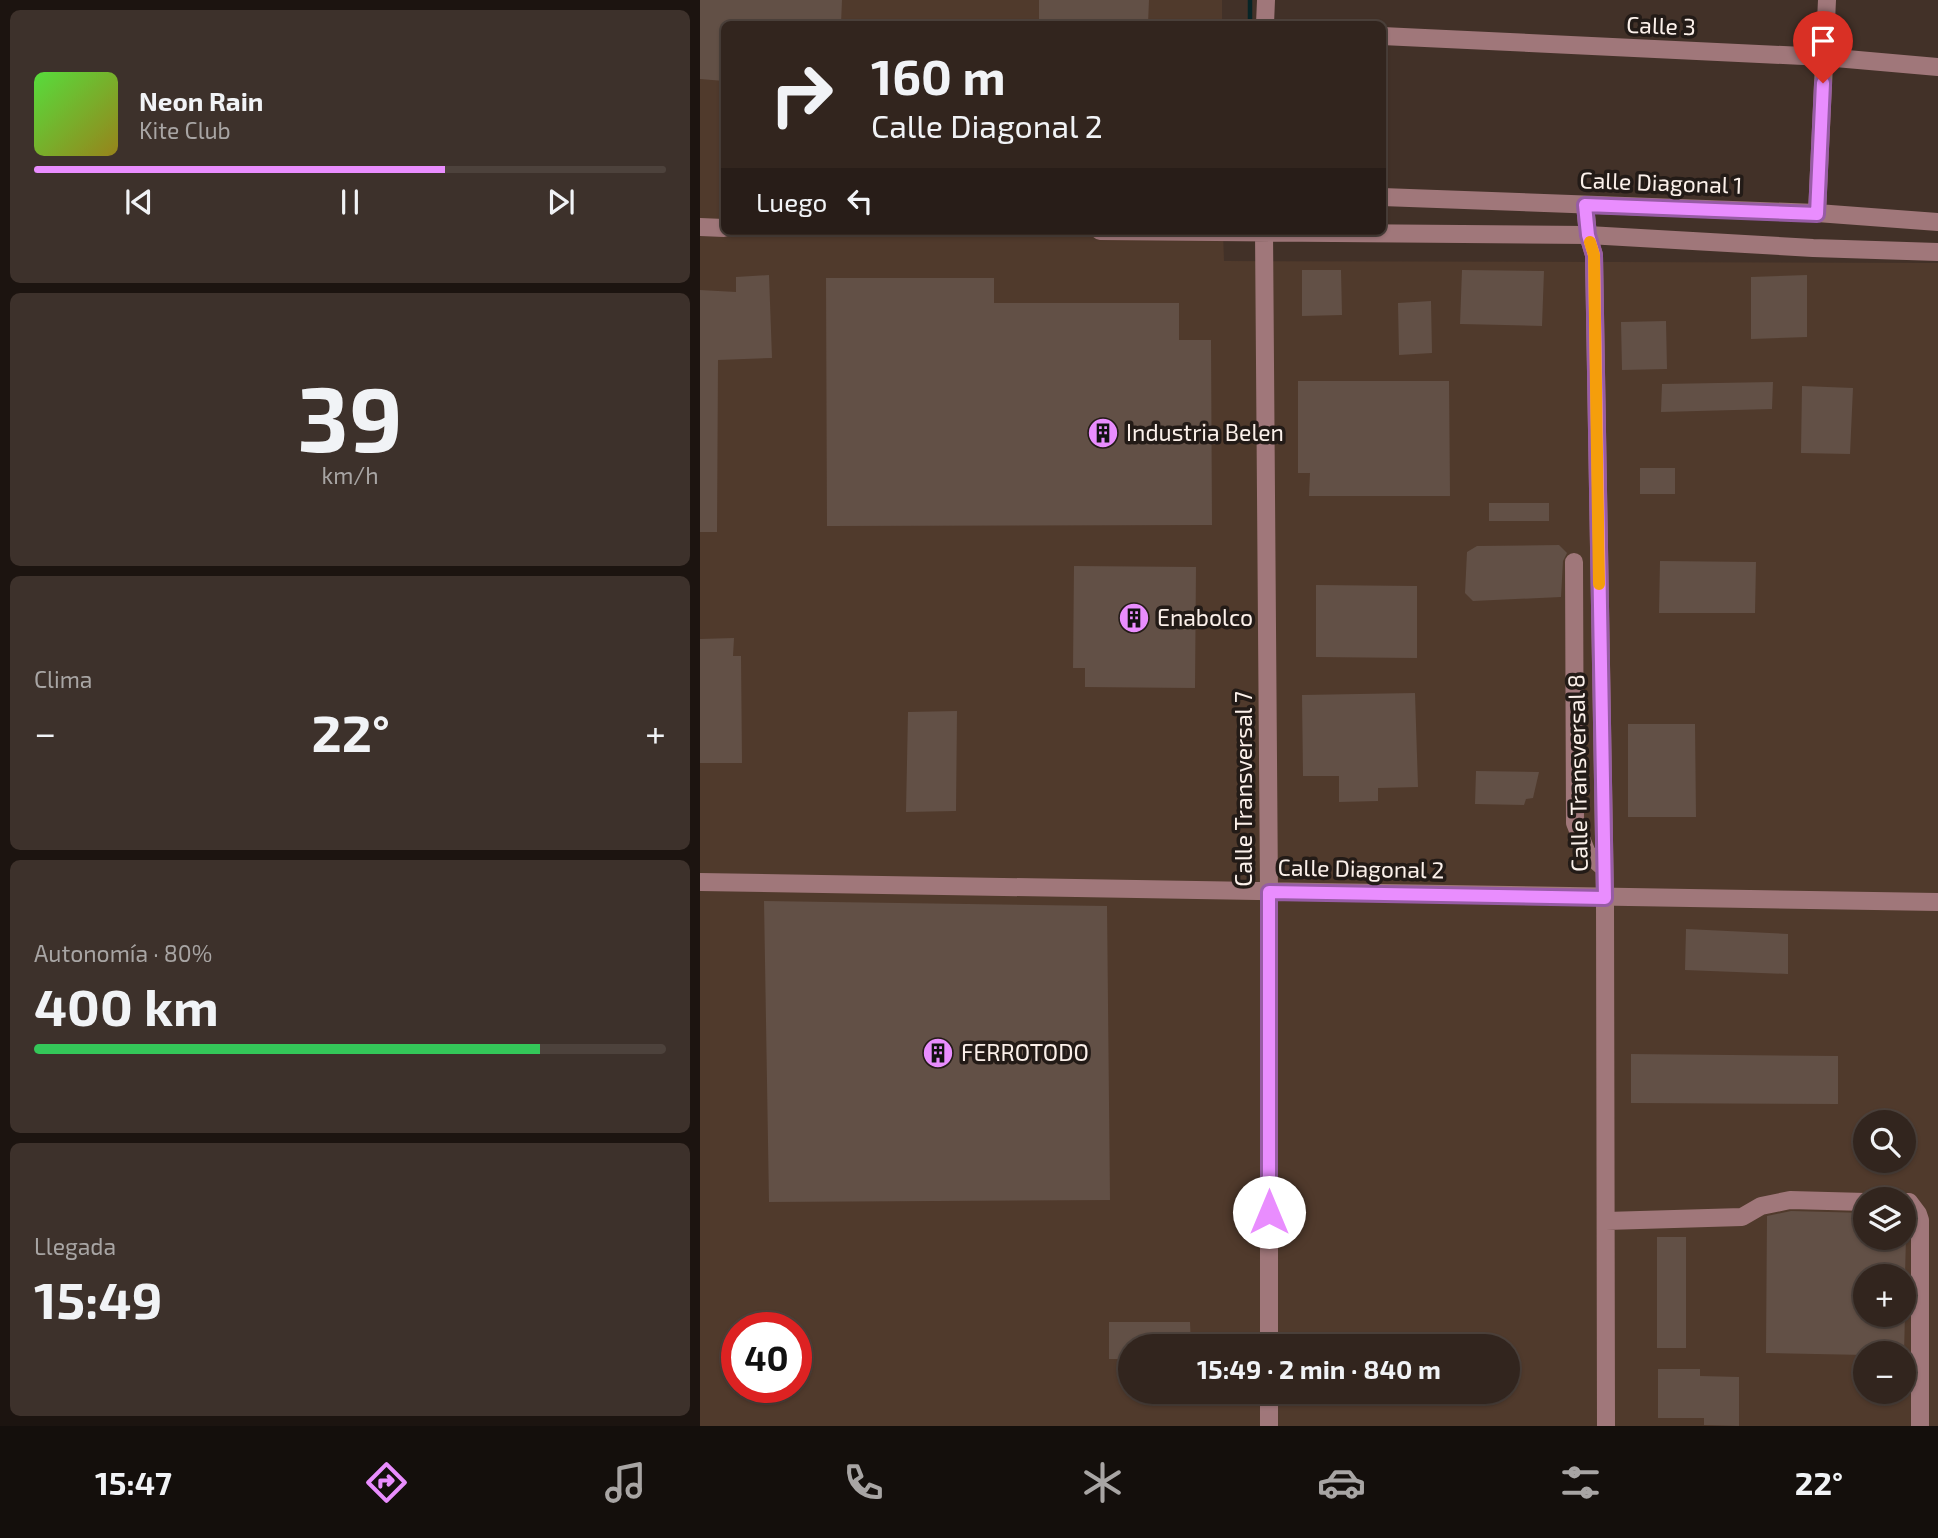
<!DOCTYPE html>
<html lang="es">
<meta charset="utf-8">
<style>
:root{--surface:#32251e;--page:#3d312b;--text:#f1f3f6;--muted:#a8a5a4;--line:#4d423c;--accent:#e98dfe}
body{margin:0;font-family:"Exo 2",sans-serif;background:var(--page);color:var(--text);height:100vh;display:flex;flex-direction:column;font-size:26px;white-space:nowrap}
*{box-sizing:border-box;margin:0}
p{font-size:23px;color:var(--muted)}
.icon{flex:none;width:38px;height:38px;fill:none;stroke:currentColor;stroke-width:2;stroke-linecap:round;stroke-linejoin:round}
.map{position:relative;flex:1;overflow:hidden}
.drawer{display:flex;flex-direction:column;gap:10px;padding:10px;background:#1c1410;width:700px}
.drawer>*{flex:none}
.top-card{position:absolute;left:21px;top:21px;width:665px;height:214px;border-radius:10px;box-shadow:0 2px 5px #0004,0 0 0 2px var(--line);background:#32251e;color:var(--text);overflow:hidden}
.fabs{position:absolute;left:1153px;top:1110px;display:grid;gap:14px}
.fabs a{display:grid;place-items:center;width:63px;height:63px;border-radius:50%;background:var(--surface);box-shadow:0 2px 5px #0004,0 0 0 2px var(--line);font-size:35px}
.speed{position:absolute;left:21px;top:1312px;display:flex;gap:14px;font-size:35px;font-weight:700;text-align:center}
.speed>*{display:grid;place-content:center;width:91px;height:91px;border-radius:50%;background:var(--surface);box-shadow:0 2px 5px #0004,0 0 0 2px var(--line);line-height:1}
.speed .limit{border:10px solid #d22;background:#fff;color:#111}
.pin{position:absolute;display:grid;place-items:center;width:60px;height:60px;color:#fff;margin:-72px -30px;border-radius:50% 50% 50% 0;rotate:-45deg;box-shadow:0 0 7px #0007}
.pin .icon{rotate:45deg}
.me{position:absolute;width:77px;margin:-38px;rotate:0deg;stroke-linejoin:round;filter:drop-shadow(0 0 5px #0008)}
.turn{display:flex;align-items:center;gap:24px;height:147px;padding:0 35px;font-size:32px}
.turn .icon{width:91px;height:91px;stroke-width:2.5}
.turn b{display:block;font-size:49px;line-height:60px}
.then{display:flex;align-items:center;height:66px;padding:0 35px;background:#0003;gap:14px;font-size:26px}
.big{font-size:52px;font-weight:700;line-height:1.1}
.drawer .card{flex:1;display:flex;flex-direction:column;justify-content:center;gap:10px;min-width:0;padding:0 24px;border-radius:10px;background:var(--page)}
.drawer .dial{align-items:center;gap:0}
.dial b{font-size:91px;line-height:1}
.song{display:flex;align-items:center;gap:21px}
.cover{width:84px;height:84px;border-radius:10px;background:linear-gradient(135deg,hsl(110 70% 55%),hsl(50 70% 35%))}
.played{height:7px;border-radius:4px;background:linear-gradient(90deg,var(--accent) 65%,var(--line) 65%)}
.keys{display:flex;justify-content:space-around;direction:ltr}
.heat{display:flex;justify-content:space-between;align-items:center;font-size:38px;direction:ltr}
.charge{height:10px;border-radius:5px;background:linear-gradient(90deg,#34c759 80%,var(--line) 0)}
.trip{position:absolute;left:418px;top:1334px;width:402px;height:70px;border-radius:35px;background:var(--surface);box-shadow:0 2px 5px #0004,0 0 0 2px var(--line);font-weight:700;line-height:70px;text-align:center}
.tabs{display:flex;height:112px;justify-content:space-around;align-items:center;background:#140f0c;color:var(--muted)}
.tabs .icon{width:49px;height:49px}
.tabs .current{color:var(--accent)}
.tabs b{font-size:32px;color:var(--text)}
main{display:flex;flex:1;min-height:0}
.map>svg:first-child{display:block}
.built{fill:#503a2c;fill-rule:evenodd}
.lines{fill:none;stroke-linecap:round;stroke-linejoin:round}
.stream{stroke:#082527;stroke-width:4.5}
.building{fill:#625046}
.minor{stroke:#a0777a;stroke-width:18}
.route-casing{stroke:#975ca5;stroke-width:18}
.route{stroke:#e98dfe;stroke-width:12}
.slow{stroke:#f59e0b;stroke-width:12}
.labels{text-anchor:middle;stroke-width:7;stroke-linejoin:round;paint-order:stroke}
.street-label{font-size:23px;fill:#fbf0ea;stroke:#231b17}
.poi-label{font-size:23px;fill:#fbf0ea;stroke:#231b17;text-anchor:start}
</style>
<main>
<section class="drawer">
<div class="card">
<div class="song"><i class="cover"></i><div><b>Neon Rain</b><p>Kite Club</p></div></div>
<div class="played"></div>
<div class="keys"><svg class="icon" aria-label="previous" viewBox="0 0 24 24"><path d="M18 5L8 12l10 7zM5 5v14"/></svg><svg class="icon" aria-label="pause" viewBox="0 0 24 24"><path d="M8 5v14M16 5v14"/></svg><svg class="icon" aria-label="next" viewBox="0 0 24 24"><path d="M6 5l10 7-10 7zM19 5v14"/></svg></div>
</div>
<div class="card dial"><b>39</b><p>km/h</p></div>
<div class="card"><p>Clima</p>
<div class="heat"><a>−</a><b class="big">22°</b><a>+</a></div>
</div>
<div class="card"><p>Autonomía · 80%</p><b class="big">400 km</b><div class="charge"></div></div>
<div class="card"><p>Llegada</p><b class="big">15:49</b></div>
</section>
<div class="map">
<svg width="1238" height="1426" viewBox="0 0 1238 1426">
<rect width="100%" height="100%" fill="#423128"/>
<path class="built" d="M0 0H522V24H24V231H523L524 261 1238 263V1426H0ZM1166 1122H1204V1160H1166ZM1166 1199H1204V1237H1166ZM1166 1276H1204V1314H1166ZM37 1328H96V1388H37ZM430 1346H808V1391H430ZM1166 1353H1204V1391H1166Z"/>
<g class="lines">
<path class="stream" d="M550 0V24"/>
</g>
<path class="building" d="M0 0H142L141 24H24V81L0 79Z
M339 0H449L448 24H339Z
M602 270H641L642 315 602 316Z
M762 270 844 271 842 326 760 324Z
M69 275 72 358 18 360 17 532H0V290L36 292V277Z
M1107 275V337L1051 339V277Z
M126 278H294V303H479V340H511L512 525 127 526Z
M731 301 732 353 699 355 698 303Z
M966 321 967 369 922 370 921 322Z
M598 381H749L750 496H609L610 473H598Z
M1073 382 1072 409 961 412 962 384Z
M1102 386 1153 388 1150 454 1101 453Z
M940 468H975V494H940Z
M789 503H849V521H789Z
M859 545 867 553 863 561 861 597 773 601 765 593 767 552 777 546Z
M960 561 1056 562 1055 613H959Z
M374 566 496 567 495 688 385 687V668H373Z
M616 585 717 586V658L616 657Z
M34 638 33 656H41L42 763H0V639Z
M715 693 718 787 678 788V801L639 802V776H603L602 695Z
M257 711 256 811 206 812 208 712Z
M928 724H995L996 817H928Z
M776 771 839 772 833 798 826 799 824 805 775 804Z
M64 901 407 906 410 1200 69 1202Z
M986 929 1088 934V974L985 970Z
M931 1054 1138 1056V1104L931 1103Z
M1091 1211 1166 1213V1237H1206L1205 1276H1166V1314H1205L1204 1353H1166V1355L1066 1353 1067 1216Z
M957 1237H986V1348H957Z
M409 1322H490L491 1346H430V1359H409Z
M958 1369H1000V1376L1039 1377V1426L1004 1425V1418H958Z"/>
<g class="lines">
<path class="minor" d="M565 24 566 0
M682 36 1124 57 1238 67
M682 197 1117 213 1238 222
M885 205 888 235 894 255 905 898 906 1426
M1117 213 1127 0
M0 227 24 228
M400 231 888 235 1113 248 1238 252
M564 231 569 892V1346
M874 562 875 823 887 853 904 868
M0 882 1238 902
M1204 1202H1209L1218 1214 1220 1220V1426
M906 1221 1042 1217 1061 1206 1090 1200 1166 1202
M569 1391V1426"/>
</g>
<g class="lines">
<g class="route-casing">
<path id="route" d="M569 1212V892L905 898 894 255 888 235 885 205 1117 214 1123 83"/>
</g>
<use href="#route" class="route"/>
<path class="slow" d="M890 242 894 255 899 584"/>
</g>
<defs>
<g id="building-disc" transform="scale(1.575)"><circle r="9.5" fill="#e98dfe" stroke="#231b17"/><path d="M-4-6H4V6H1V3H-1V6H-4ZM-2.5-4.3h1.7v1.8h-1.7ZM.8-4.3h1.7v1.8H.8ZM-2.5-1h1.7V.8h-1.7ZM.8-1h1.7V.8H.8Z" fill="#111"/></g>
</defs>
<g fill-rule="evenodd">
<use href="#building-disc" x="403" y="433"/>
<use href="#building-disc" x="434" y="618"/>
<use href="#building-disc" x="238" y="1053"/>
</g>
<g class="labels">
<g class="street-label">
<text transform="translate(961 26) rotate(2)" y="8">Calle 3</text>
<text transform="translate(961 183) rotate(2)" y="8">Calle Diagonal 1</text>
<text transform="translate(878 773) rotate(-91)" y="8">Calle Transversal 8</text>
<text transform="translate(544 789) rotate(-90)" y="8">Calle Transversal 7</text>
<text transform="translate(661 869) rotate(1)" y="8">Calle Diagonal 2</text>
</g>
<g class="poi-label">
<text x="426" y="441">Industria Belen</text>
<text x="457" y="626">Enabolco</text>
<text x="261" y="1061">FERROTODO</text>
</g>
</g>
</svg>
<div class="fabs">
<a><svg class="icon" aria-label="search" viewBox="0 0 24 24"><circle cx="10" cy="10" r="6"/><path d="M15 15l6 6"/></svg></a>
<a><svg class="icon" aria-label="layers" viewBox="0 0 24 24"><path d="M12 4l9 5-9 5-9-5zM3 14l9 5 9-5"/></svg></a>
<a>+</a>
<a>−</a>
</div>
<div class="speed"><div class="limit">40</div></div>
<div class="pin" style="left:1123px;top:83px;background:#d93025"><svg class="icon" aria-label="arrive" viewBox="0 0 24 24"><path d="M6 21V4h12l-3 4 3 4H6"/></svg></div>
<svg class="me" style="left:569px;top:1212px" viewBox="-20 -20 40 40"><circle r="19" fill="#fff"/><path d="M0-13L10 11 0 6-10 11z" fill="#e98dfe"/></svg>
<div class="trip">15:49 · 2 min · 840 m</div>
<div class="top-card">
<div class="turn"><svg class="icon" aria-label="right" viewBox="0 0 24 24"><path d="M7 20v-9h11M14 6l5 5-5 5"/></svg><div><b>160 m</b>Calle Diagonal 2</div></div>
<div class="then">Luego<svg class="icon" aria-label="left" viewBox="0 0 24 24"><path d="M17 20v-9H6M10 6l-5 5 5 5"/></svg></div>
</div>
</div>
</main>
<nav class="tabs">
<b>15:47</b>
<svg class="icon current" aria-label="directions" viewBox="0 0 24 24"><path d="M12 3l9 9-9 9-9-9zM9 14v-3h6M13 9l2 2-2 2"/></svg>
<svg class="icon" aria-label="music" viewBox="0 0 24 24"><path d="M9 18V5l10-2v13"/><circle cx="6" cy="18" r="3"/><circle cx="16" cy="16" r="3"/></svg>
<svg class="icon" aria-label="phone" viewBox="0 0 24 24"><path d="M5 4h4l2 5-3 2q2 4 5 5l2-3 5 2v4C11 20 4 13 5 4z"/></svg>
<svg class="icon" aria-label="climate" viewBox="0 0 24 24"><path d="M12 3v18M4 7l16 10M4 17L20 7"/></svg>
<svg class="icon" aria-label="car" viewBox="0 0 24 24"><path d="M5 17H2v-5l4-1 3-4h7l3 4 3 1v5h-3M9 17h6M6 11h13"/><circle cx="7" cy="17" r="2"/><circle cx="17" cy="17" r="2"/></svg>
<svg class="icon" aria-label="filters" viewBox="0 0 24 24"><path d="M4 7h16M4 17h16"/><circle cx="9" cy="7" r="2"/><circle cx="15" cy="17" r="2"/></svg>
<b>22°</b>
</nav>
